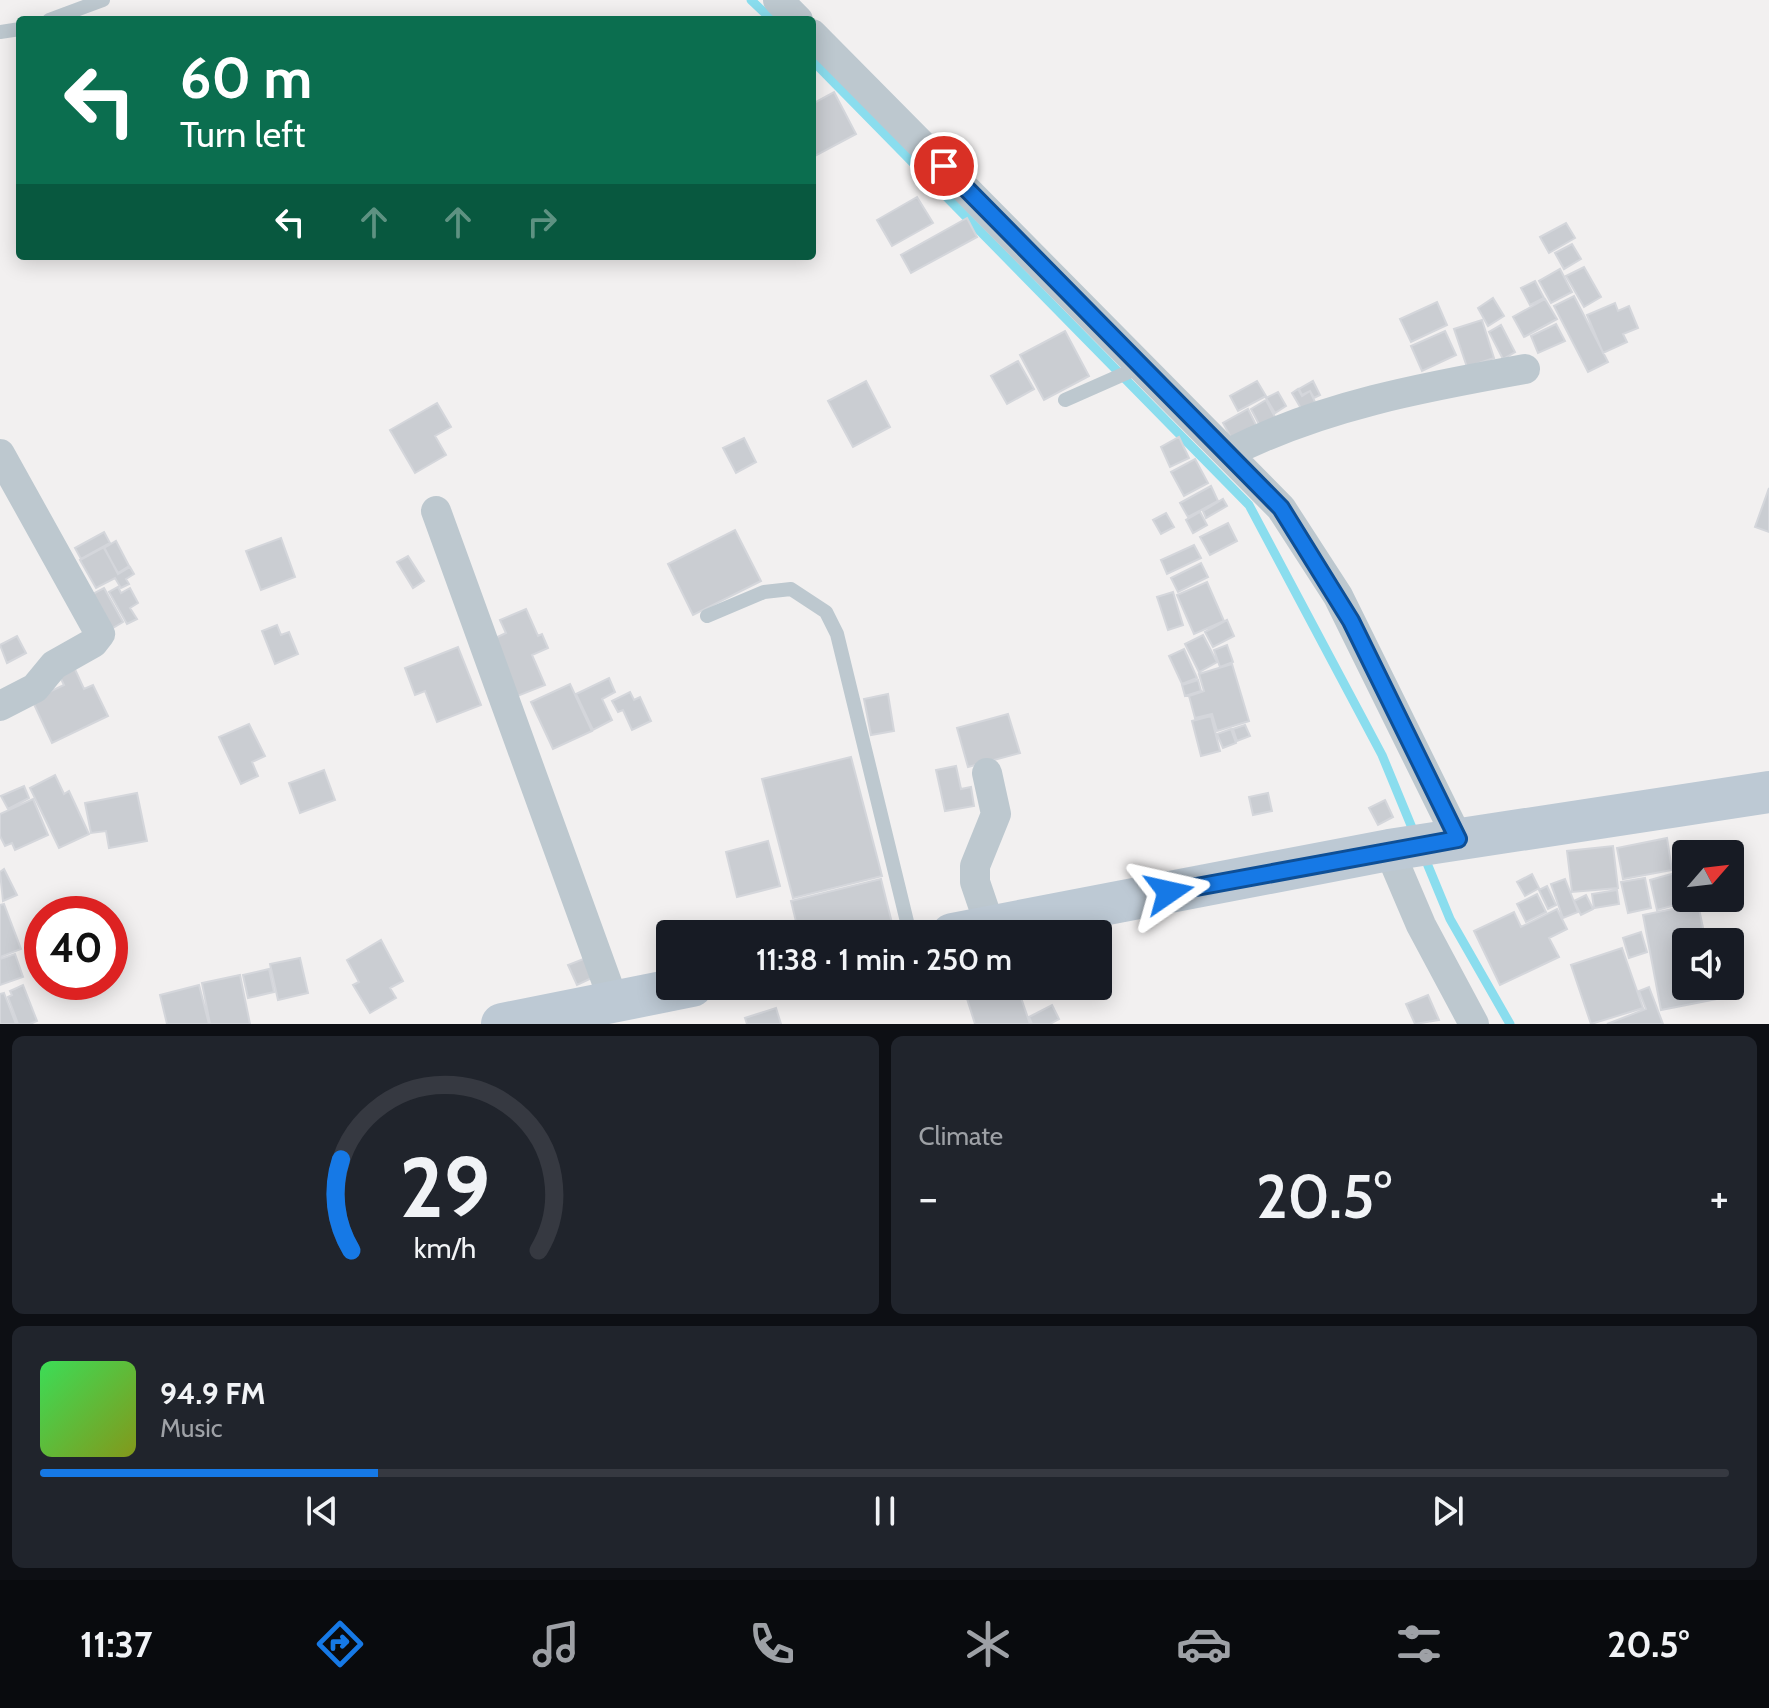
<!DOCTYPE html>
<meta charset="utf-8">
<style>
:root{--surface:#171b24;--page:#20242c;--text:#f1f3f6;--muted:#9ea1a6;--line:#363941;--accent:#1679e6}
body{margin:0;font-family:Cabin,sans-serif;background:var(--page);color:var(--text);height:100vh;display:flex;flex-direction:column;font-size:30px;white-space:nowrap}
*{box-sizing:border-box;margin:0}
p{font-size:26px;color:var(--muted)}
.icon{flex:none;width:44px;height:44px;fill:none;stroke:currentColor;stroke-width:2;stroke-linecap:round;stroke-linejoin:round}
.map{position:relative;height:1024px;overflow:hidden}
.details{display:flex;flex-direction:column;gap:12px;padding:12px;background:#0d0f14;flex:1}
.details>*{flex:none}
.guide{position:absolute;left:16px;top:16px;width:800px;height:244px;border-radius:8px;box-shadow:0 4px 20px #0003;background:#0b6e4f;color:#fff;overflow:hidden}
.needle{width:52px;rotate:62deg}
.controls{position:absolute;left:1672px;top:840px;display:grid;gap:16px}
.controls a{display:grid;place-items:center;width:72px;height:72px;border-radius:8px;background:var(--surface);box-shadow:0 4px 20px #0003;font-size:40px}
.speed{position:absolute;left:24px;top:896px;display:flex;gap:16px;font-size:40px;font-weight:700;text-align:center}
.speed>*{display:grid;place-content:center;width:104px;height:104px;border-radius:50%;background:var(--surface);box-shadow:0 4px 20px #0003;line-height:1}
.speed .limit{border:12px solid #d22;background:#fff;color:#111}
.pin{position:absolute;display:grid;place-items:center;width:68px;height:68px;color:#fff;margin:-34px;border:4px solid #fff;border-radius:50%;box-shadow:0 2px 8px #0007}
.me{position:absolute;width:88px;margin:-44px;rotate:79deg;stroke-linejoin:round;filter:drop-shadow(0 0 6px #0008)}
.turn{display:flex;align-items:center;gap:28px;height:168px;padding:0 32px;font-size:36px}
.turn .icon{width:104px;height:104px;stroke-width:2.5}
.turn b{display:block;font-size:56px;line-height:68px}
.lanes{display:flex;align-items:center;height:76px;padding:0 32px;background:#0003;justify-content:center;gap:40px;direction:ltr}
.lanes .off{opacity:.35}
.big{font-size:60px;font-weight:600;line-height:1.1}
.details .card{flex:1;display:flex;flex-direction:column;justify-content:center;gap:12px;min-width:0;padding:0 28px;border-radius:12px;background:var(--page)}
.details .dial{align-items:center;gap:0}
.dial svg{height:208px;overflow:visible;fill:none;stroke:var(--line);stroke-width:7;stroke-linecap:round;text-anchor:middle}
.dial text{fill:var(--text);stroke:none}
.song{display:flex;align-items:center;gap:24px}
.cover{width:96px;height:96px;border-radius:12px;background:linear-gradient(135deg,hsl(130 70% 55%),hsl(70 70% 35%))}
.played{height:8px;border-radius:4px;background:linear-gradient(90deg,var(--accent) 20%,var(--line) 20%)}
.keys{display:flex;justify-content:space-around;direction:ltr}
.heat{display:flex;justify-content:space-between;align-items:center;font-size:44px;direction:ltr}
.details .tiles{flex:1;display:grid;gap:12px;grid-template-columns:1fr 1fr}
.card:last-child{grid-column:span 2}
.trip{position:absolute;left:656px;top:920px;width:456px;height:80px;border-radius:8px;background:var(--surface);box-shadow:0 4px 20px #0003;font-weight:600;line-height:80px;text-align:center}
.tab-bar{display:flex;height:128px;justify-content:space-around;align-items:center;background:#090b0e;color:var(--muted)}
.tab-bar .icon{width:56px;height:56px}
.tab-bar .selected{color:var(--accent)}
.tab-bar b{font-size:36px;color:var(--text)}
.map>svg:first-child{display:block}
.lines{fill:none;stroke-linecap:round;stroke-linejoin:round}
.stream{stroke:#8addee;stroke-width:9}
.building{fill:#cacdd2;stroke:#d4d6db;stroke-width:2}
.lane{stroke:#bdc8cf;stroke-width:14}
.street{stroke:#bdc8cf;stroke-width:30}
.secondary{stroke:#bdc9d4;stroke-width:42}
.route-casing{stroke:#0e4f96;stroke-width:20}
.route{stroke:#1679e6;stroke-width:14}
</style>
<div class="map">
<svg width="1769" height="1024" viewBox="0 0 1769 1024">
<rect width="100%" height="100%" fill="#f2f0f0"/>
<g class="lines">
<path class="stream" d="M751 0 772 20
M812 60 1249 505 1382 755 1415 835
M1424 856 1450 919 1510 1024"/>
</g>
<path class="building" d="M834 92 856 134 815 156 812 104Z
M917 197 933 223 892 246 877 220Z
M967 218 977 237 911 273 901 255Z
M1566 223 1575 238 1549 253 1540 237Z
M1572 244 1581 259 1564 269 1555 253Z
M1584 267 1601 297 1584 307 1566 276Z
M1560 269 1572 292 1551 303 1539 281Z
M1535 281 1544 298 1530 305 1521 288Z
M1574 296 1608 362 1588 372 1554 306Z
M1493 298 1504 316 1488 326 1478 308Z
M1545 299 1557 319 1524 337 1513 317Z
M1437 302 1447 325 1411 342 1400 319Z
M1615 303 1618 311 1629 306 1638 328 1623 334 1627 342 1603 353 1587 315Z
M1482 320 1494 358 1467 367 1454 329Z
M1556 324 1565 341 1538 353 1531 336Z
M1501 325 1515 352 1503 359 1489 332Z
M1065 331 1089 376 1044 400 1020 355Z
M1445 331 1456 355 1422 371 1411 346Z
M1018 361 1034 389 1007 404 991 376Z
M866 381 890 427 853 447 828 401Z
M1257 381 1266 396 1238 411 1230 396Z
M1313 381 1320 395 1314 398 1310 391 1302 395 1299 389Z
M1298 389 1302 396 1310 391 1315 402 1302 410 1292 393Z
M1278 392 1286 406 1275 413 1266 398Z
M1266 400 1275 417 1260 426 1251 409Z
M437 403 451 427 435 436 446 455 415 473 390 430Z
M1248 409 1258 429 1234 443 1223 423Z
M1179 437 1189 458 1170 467 1161 447Z
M744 438 756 462 736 473 723 448Z
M1195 459 1208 483 1184 496 1171 472Z
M1211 486 1218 501 1188 517 1180 503Z
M1769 488V532L1755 527Z
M1223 499 1227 506 1206 518 1203 511Z
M1200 512 1207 525 1193 533 1186 520Z
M1166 513 1174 527 1161 534 1153 520Z
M1228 523 1237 541 1210 555 1200 537Z
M735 530 761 581 693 615 668 564Z
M104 532 110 543 81 559 75 548Z
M281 538 295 577 261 590 246 551Z
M116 541 129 566 118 573 104 548Z
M1194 545 1201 558 1167 574 1161 560Z
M104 547 118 574 130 567 134 574 126 579 129 584 121 588 115 578 96 588 80 560Z
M408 556 424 581 413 588 397 562Z
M1201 563 1208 577 1178 592 1171 578Z
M1207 582 1224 621 1194 634 1177 595Z
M118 587 121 593 130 588 138 603 130 608 137 619 127 624 109 592Z
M104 588 123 622 106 632 87 597Z
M1173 592 1183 625 1168 630 1157 597Z
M526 609 538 636 542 634 548 648 532 655 545 685 510 699 491 640 506 633 500 620Z
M1227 620 1234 636 1213 647 1205 632Z
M277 625 281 635 289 632 298 654 275 664 262 631Z
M1203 635 1217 662 1199 672 1185 644Z
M17 636 26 653 7 663 0 645Z
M1227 645 1233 662 1220 667 1214 650Z
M458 647 481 705 437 722 425 691 415 695 405 668Z
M1184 649 1197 678 1182 684 1169 656Z
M1232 664 1249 721 1217 731 1212 714 1195 718 1189 696 1204 691 1199 674Z
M73 665 84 689 93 685 108 716 52 743 32 700 64 685 58 673Z
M609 678 615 692 602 699 612 720 593 730 576 694Z
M1198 680 1201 691 1185 696 1182 685Z
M570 684 592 731 553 749 531 702Z
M630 692 634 700 640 697 651 721 632 730 623 710 618 712 612 701Z
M888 694 894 731 871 735 864 699Z
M1008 714 1020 753 968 767 957 728Z
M1211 716 1220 751 1201 756 1192 721Z
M249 724 265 756 252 762 258 776 241 784 219 737Z
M1245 725 1250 736 1237 741 1233 729Z
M1231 729 1236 743 1223 748 1217 734Z
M851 757 882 876 793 898 762 779Z
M956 766 961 789 971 787 974 806 945 811 936 770Z
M324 770 335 800 300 813 289 783Z
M55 775 64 794 69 791 89 834 59 848 30 788Z
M24 786 29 798 8 809 1 796Z
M137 793 147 841 109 848 106 831 91 833 85 803Z
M1268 793 1272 811 1253 815 1249 797Z
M33 799 48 835 15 850 12 843 5 846 0 836V814Z
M1385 800 1393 817 1378 825 1369 808Z
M1667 838 1672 870 1623 879 1617 848Z
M768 841 780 886 737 897 726 852Z
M1613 846 1618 888 1572 892 1567 851Z
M4 869 17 895 3 901 0 872Z
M1675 873 1683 903 1657 910 1650 880Z
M1532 874 1539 888 1525 896 1517 882Z
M1645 878 1651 908 1628 913 1621 882Z
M881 879 892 923 847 934H799L791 901Z
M1565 879 1578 912 1563 918 1551 884Z
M1547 886 1556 905 1548 909 1539 890Z
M1617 890 1619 904 1594 908 1592 894Z
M1537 894 1546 912 1526 922 1517 904Z
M1586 895 1593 909 1581 915 1574 901Z
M4 904 21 949 0 957V905Z
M1698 904 1706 942H1686V986H1714L1717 999 1661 1010 1643 915Z
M1557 909 1567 929 1549 938 1559 957 1500 985 1474 931 1514 912 1521 927Z
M1641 932 1647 952 1629 958 1623 938Z
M381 940 403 981 390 988 396 998 370 1013 353 985 359 982 347 960Z
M1622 948 1643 1008 1591 1024 1571 965Z
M15 954 23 977 0 985V959Z
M300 958 308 993 278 1000 270 964Z
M586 958 594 977 577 985 568 965Z
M269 969 274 992 248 998 243 975Z
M240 975 250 1024H210L202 983Z
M23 985 37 1021 30 1024H18L8 997 12 995 10 991Z
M199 985 209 1024H167L160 995Z
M963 986H1017L1030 1024H975Z
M1649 987 1663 1024H1607L1646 1009 1639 991Z
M4 993 16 1024H0V994Z
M1428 995 1439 1020 1415 1024 1406 1004Z
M1052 1005 1059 1019 1050 1024H1032L1029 1017Z
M776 1008 781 1024H747L745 1018Z"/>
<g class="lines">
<path class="lane" d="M49 20 103 0
M0 32 20 29
M1065 400 1142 366
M707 616 764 592 791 589 826 612 837 634 910 934"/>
<path class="street" d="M778 0 798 20
M812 34 1281 508 1338 596 1458 839
M1229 453C1321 406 1424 387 1525 369
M0 454 100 634 93 643 54 665 35 688 0 706
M436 511 614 1002
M987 773 996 814 975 866V882L990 926
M1389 850 1421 925 1474 1024"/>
<path class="secondary" d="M952 934 1389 850 1769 792
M502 1024 692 986"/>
</g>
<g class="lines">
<g class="route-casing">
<path id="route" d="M944 166 1281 508 1351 621 1458 839 1169 892"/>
</g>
<use href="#route" class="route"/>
</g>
</svg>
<div class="controls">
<a><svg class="needle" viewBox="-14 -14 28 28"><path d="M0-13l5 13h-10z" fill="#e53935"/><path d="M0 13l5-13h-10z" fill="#9ea1a6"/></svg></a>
<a><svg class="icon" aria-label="sound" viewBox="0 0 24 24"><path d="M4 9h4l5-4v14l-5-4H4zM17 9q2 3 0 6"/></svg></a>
</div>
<div class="speed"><div class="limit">40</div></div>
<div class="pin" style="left:944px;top:166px;background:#d93025"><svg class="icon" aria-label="arrive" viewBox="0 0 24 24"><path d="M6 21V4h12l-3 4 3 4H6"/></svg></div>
<svg class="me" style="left:1169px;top:892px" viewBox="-20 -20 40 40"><path d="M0-17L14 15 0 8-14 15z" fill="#1679e6" stroke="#fff" stroke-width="4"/></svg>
<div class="trip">11:38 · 1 min · 250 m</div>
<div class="guide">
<div class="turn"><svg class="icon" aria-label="left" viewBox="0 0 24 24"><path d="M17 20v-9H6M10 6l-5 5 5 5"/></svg><div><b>60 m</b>Turn left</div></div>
<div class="lanes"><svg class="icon" aria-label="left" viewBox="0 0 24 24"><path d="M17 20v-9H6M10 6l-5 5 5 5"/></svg><svg class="icon off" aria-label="ahead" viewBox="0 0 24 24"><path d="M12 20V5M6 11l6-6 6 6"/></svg><svg class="icon off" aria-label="ahead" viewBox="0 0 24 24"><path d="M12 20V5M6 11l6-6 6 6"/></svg><svg class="icon off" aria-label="right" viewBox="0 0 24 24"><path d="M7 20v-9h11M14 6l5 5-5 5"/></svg></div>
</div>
</div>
<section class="details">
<div class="tiles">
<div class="card dial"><svg viewBox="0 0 100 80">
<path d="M14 69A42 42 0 1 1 86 69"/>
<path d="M14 69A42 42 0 0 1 10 34" stroke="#1679e6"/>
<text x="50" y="56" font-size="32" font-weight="700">29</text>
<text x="50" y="72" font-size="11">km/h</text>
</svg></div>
<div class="card"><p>Climate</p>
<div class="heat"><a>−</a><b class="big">20.5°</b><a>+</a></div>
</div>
<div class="card">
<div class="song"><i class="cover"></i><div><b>94.9 FM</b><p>Music</p></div></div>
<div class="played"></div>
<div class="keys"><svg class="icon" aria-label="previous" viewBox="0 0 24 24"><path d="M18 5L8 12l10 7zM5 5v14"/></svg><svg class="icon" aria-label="pause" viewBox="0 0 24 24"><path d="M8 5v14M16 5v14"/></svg><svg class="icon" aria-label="next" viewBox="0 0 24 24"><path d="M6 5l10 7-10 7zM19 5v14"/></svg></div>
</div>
</div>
</section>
<nav class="tab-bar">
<b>11:37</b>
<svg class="icon selected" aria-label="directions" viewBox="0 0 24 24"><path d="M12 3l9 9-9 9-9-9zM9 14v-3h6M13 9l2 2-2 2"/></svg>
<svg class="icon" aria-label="music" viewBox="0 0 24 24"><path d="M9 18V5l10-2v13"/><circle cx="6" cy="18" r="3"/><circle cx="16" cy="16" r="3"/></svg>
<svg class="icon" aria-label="phone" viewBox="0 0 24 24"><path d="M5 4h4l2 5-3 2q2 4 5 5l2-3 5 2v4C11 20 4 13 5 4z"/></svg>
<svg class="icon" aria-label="climate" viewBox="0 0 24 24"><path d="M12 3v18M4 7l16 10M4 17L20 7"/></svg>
<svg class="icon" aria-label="car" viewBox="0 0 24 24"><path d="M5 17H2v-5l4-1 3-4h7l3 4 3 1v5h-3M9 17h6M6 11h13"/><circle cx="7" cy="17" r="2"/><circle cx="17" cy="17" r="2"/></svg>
<svg class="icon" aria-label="filters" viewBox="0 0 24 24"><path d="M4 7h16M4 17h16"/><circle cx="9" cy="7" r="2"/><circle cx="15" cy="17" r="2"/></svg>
<b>20.5°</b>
</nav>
